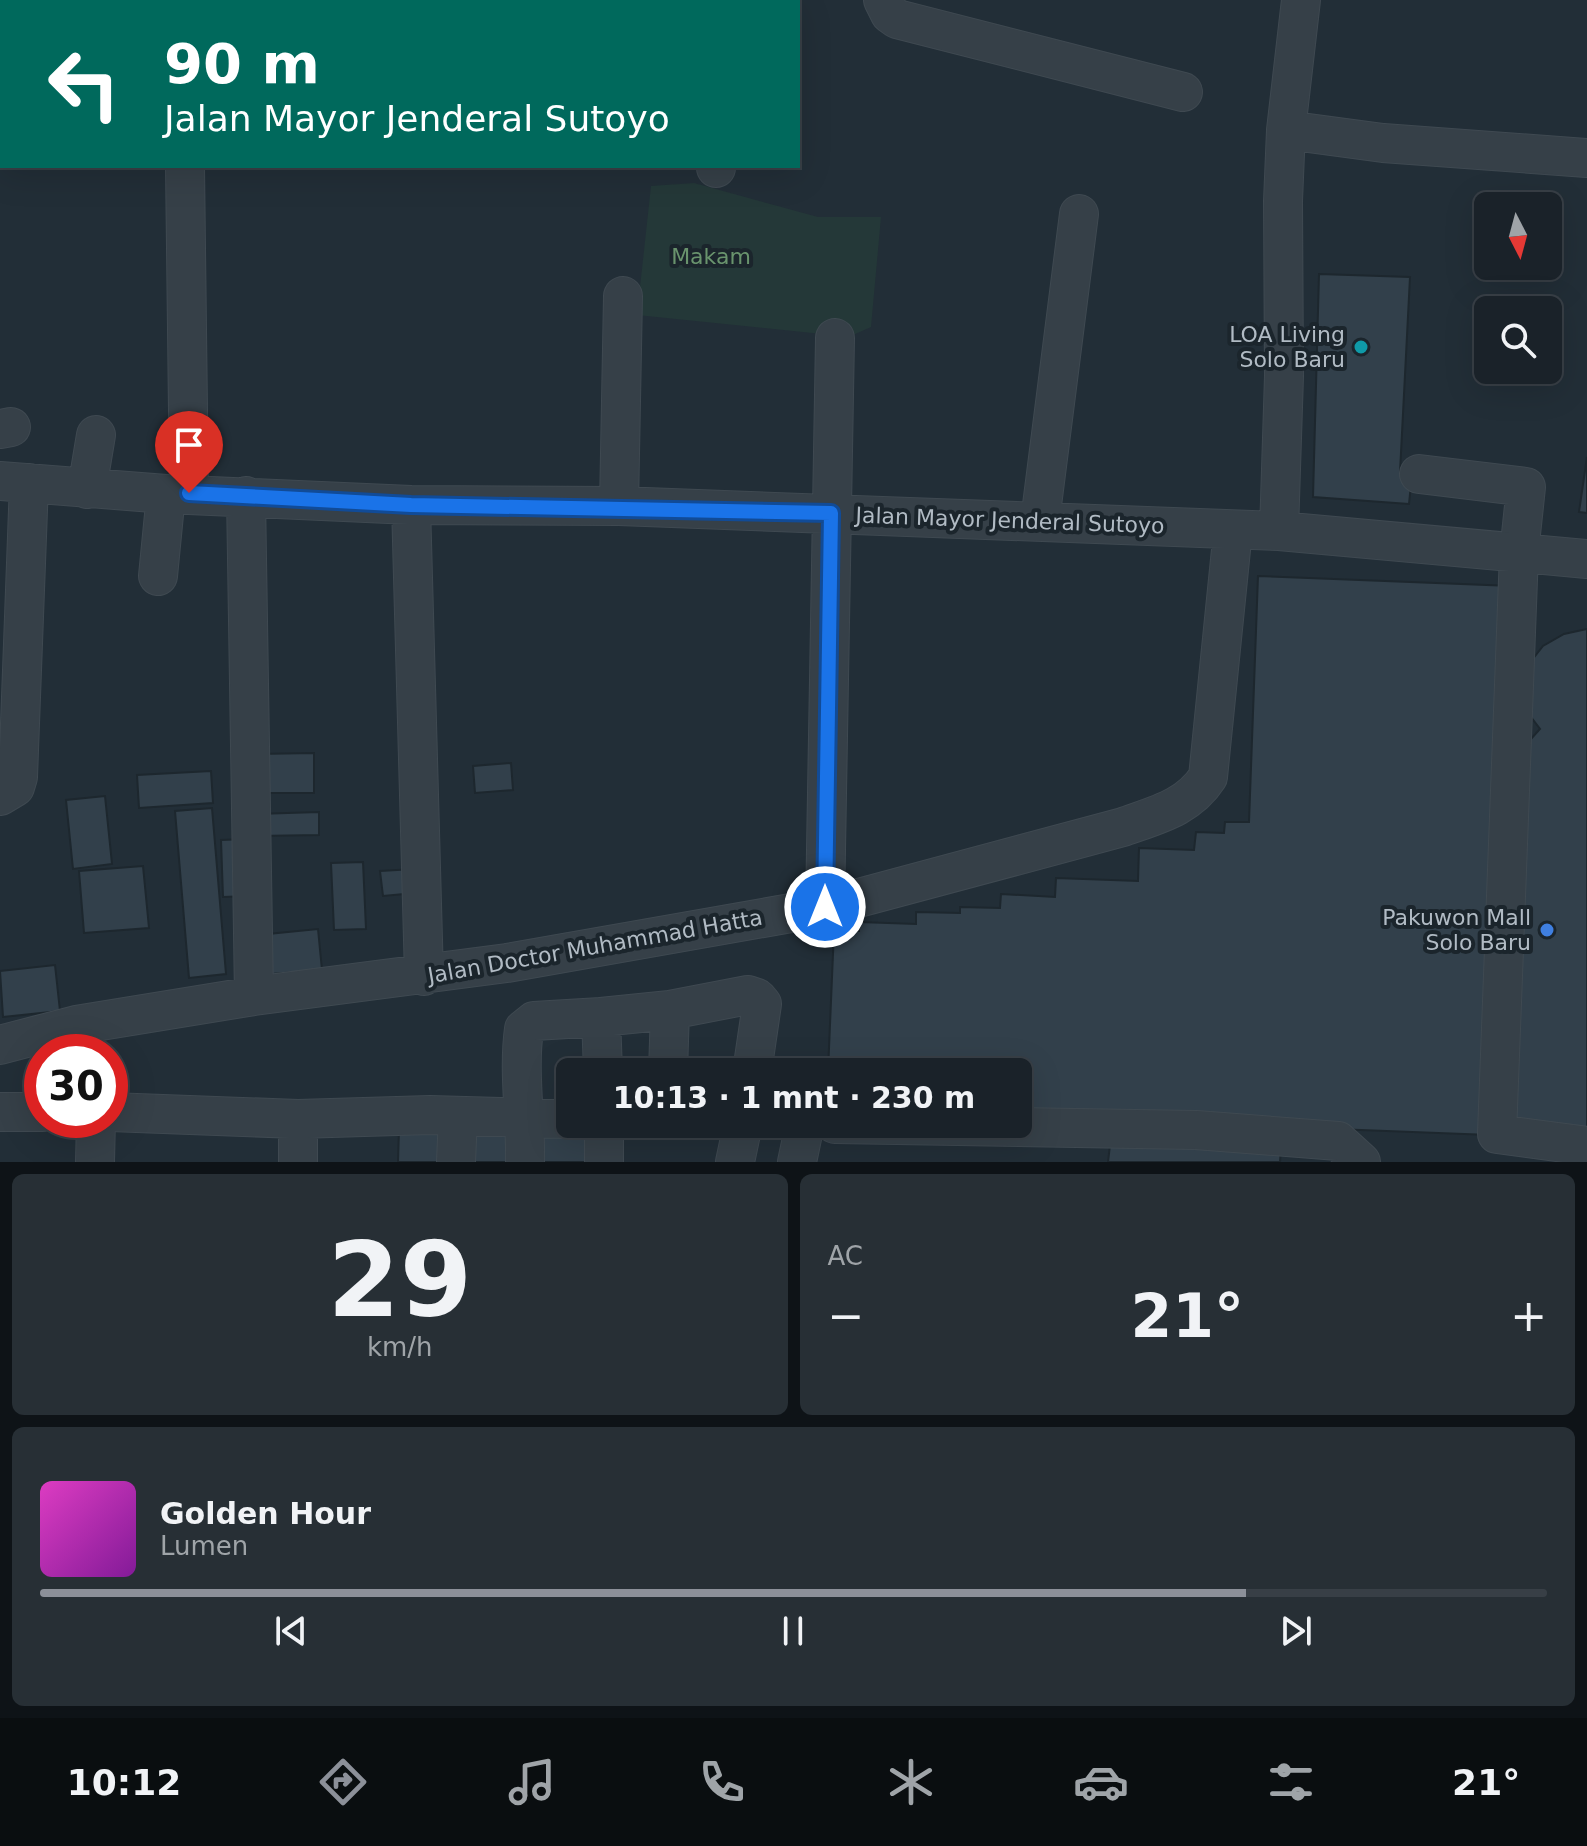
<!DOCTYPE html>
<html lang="id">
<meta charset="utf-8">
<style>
:root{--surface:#1a2229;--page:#272f35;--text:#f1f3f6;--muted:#9fa4a8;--line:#383f46;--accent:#8c9099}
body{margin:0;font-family:"DejaVu Sans",sans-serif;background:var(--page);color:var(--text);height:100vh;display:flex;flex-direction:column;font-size:30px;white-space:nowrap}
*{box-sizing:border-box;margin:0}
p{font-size:26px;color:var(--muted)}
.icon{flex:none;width:44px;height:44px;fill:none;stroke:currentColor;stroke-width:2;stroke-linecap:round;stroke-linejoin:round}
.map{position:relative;height:1162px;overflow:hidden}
.drawer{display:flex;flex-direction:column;gap:12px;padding:12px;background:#0e1317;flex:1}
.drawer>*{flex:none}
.top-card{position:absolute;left:0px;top:0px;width:800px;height:168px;box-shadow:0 8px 32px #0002,0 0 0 2px var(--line);background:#00695c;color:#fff;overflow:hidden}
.needle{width:52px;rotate:174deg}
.fabs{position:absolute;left:1474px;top:192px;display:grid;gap:16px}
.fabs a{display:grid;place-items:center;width:88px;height:88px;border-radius:12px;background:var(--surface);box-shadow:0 8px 32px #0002,0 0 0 2px var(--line);font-size:40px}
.speed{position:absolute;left:24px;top:1034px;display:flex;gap:16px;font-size:40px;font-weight:700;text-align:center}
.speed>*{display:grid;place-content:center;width:104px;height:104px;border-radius:50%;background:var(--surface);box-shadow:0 8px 32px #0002,0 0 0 2px var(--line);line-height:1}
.speed .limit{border:12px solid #d22;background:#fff;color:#111}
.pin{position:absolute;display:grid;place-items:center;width:68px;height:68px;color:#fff;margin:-82px -34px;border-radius:50% 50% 50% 0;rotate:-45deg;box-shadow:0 0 8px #0007}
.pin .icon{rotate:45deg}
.me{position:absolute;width:88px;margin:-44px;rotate:0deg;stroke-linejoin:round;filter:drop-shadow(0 0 6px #0008)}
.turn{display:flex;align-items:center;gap:28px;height:168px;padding:0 32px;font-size:36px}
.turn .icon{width:104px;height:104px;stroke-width:2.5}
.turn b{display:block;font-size:56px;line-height:68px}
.big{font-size:60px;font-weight:800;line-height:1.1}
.drawer .widget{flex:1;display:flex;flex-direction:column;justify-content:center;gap:12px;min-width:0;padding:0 28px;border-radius:12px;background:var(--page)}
.drawer .dial{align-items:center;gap:0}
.dial b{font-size:104px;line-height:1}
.song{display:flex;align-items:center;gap:24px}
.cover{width:96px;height:96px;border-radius:12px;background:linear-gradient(135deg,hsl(310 70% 55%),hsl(290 70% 35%))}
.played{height:8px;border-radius:4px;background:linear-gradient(90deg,var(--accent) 80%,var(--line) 80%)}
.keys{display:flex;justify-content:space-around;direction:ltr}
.heat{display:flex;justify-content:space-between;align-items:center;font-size:44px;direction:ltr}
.drawer .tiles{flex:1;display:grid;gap:12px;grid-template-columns:1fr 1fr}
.widget:last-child{grid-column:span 2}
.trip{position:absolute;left:556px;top:1058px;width:476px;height:80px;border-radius:12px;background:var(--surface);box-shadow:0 8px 32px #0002,0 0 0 2px var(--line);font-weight:800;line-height:80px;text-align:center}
.tabs{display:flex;height:128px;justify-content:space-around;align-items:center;background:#0a0e10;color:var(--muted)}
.tabs .icon{width:56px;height:56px}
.tabs .current{color:var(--accent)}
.tabs b{font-size:36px;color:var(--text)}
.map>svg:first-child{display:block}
.green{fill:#243838}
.building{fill:#32404b;stroke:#1d272e;stroke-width:2}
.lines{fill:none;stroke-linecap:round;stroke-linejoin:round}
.minor-casing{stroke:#3f4951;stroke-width:40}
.minor{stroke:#364048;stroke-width:38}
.route-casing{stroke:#114b97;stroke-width:20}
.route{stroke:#1a73e8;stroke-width:14}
.culture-dot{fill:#0f9aa8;stroke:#1b252c;stroke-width:3}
.shop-dot{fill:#3f7fe0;stroke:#1b252c;stroke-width:3}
.labels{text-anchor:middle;stroke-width:8;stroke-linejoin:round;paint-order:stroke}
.park-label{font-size:22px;fill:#69936d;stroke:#1b252c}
.poi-label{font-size:22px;fill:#b1bbc4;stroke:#1b252c;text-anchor:end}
.street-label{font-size:22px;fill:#b1bbc4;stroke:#1b252c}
</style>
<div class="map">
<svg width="1587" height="1162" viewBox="0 0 1587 1162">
<rect width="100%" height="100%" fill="#222e37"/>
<path class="green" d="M694 183 818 217H881L871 327 844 339 822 334 637 315 651 186Z"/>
<path class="building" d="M623 0H654L623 2Z
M699 0H740L699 2Z
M1319 274 1410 277 1400 472 1412 474 1409 504 1313 497Z
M1587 457V513L1579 512Z
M1258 576 1512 586 1490 1135 1018 1117V1072H828L834 930 859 931V922L916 924V912L960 913V907L1000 908 1001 894 1055 897 1056 878 1138 881 1139 848 1194 850 1196 832 1224 833 1225 822H1249Z
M1587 629V1132L1502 1120 1530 740 1540 729 1531 717 1532 660 1543 646 1564 634Z
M314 753V793H256V754Z
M511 763 513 790 475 793 473 766Z
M211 771 213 803 139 808 137 775Z
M105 796 112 864 73 869 66 800Z
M212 808 226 974 189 978 175 811Z
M319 812V835L257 836 256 814Z
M247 839 249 896 223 897 221 840Z
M363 862 366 929 334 930 331 863Z
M143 866 149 928 84 933 79 871Z
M414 869 415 893 383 896 380 871Z
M318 929 322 970 271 974 268 934Z
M55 965 60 1011 3 1017 0 971Z
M399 1129 448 1132 446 1162H398Z
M473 1133 521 1136 520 1162H472Z
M543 1136 590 1137 589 1162H542Z
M1111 1137 1281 1147 1280 1162H1108Z"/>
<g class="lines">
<g class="minor-casing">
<path id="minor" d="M883 0 890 14 897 19 1183 92
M204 2 205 0
M674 2V0
M757 2 758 0
M0 72H2
M1286 130 1383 143 1587 158
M0 142 2 146
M185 166 189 493
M716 168V166
M0 429 11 427
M1419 474 1526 487 1519 553 1497 1134 1587 1146
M0 481 166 494 411 505 619 506 1279 531 1587 559
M87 489 96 435
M246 496 254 996
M411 505 424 976
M619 506 623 296
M1040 521 1079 214
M1279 531 1284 376 1283 201 1286 130 1301 0
M158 576 166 494
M0 796 15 787 18 777 29 483
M825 907 835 338
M0 1045 76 1025 254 996 507 963 825 907 1123 827C1156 815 1188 808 1208 777L1233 530
M603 1072 601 1017 670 1010
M668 1072 670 1010 748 995 757 998 762 1004 752 1072
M0 1112H42
M110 1112 298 1119V1162
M298 1119 430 1115 570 1119
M835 1124 1196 1130 1338 1141 1361 1162
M95 1162 96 1120
M456 1162 458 1116
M525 1162C526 1118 518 1072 524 1029L534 1021 601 1017
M604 1162V1124
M735 1162 743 1124
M797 1162 805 1124"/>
</g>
<use href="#minor" class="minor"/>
</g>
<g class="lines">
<g class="route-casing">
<path id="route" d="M189 493 411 505 831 513 825 907"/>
</g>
<use href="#route" class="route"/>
</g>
<circle class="culture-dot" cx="1361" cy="347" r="8"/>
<circle class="shop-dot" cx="1547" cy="930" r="8"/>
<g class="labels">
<g class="park-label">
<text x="711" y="264">Makam</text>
</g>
<g class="poi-label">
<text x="1345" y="342">LOA Living<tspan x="1345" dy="25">Solo Baru</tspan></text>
<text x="1531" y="925">Pakuwon Mall<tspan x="1531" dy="25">Solo Baru</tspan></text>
</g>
<g class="street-label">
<text transform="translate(1010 520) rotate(2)" y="8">Jalan Mayor Jenderal Sutoyo</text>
<text transform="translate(595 946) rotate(-10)" y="8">Jalan Doctor Muhammad Hatta</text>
</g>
</g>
</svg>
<div class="fabs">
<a><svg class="needle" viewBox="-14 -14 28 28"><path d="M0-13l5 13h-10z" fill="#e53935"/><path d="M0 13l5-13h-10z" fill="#9fa4a8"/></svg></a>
<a><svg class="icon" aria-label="search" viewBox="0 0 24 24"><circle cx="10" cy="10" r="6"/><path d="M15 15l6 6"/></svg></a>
</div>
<div class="speed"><div class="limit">30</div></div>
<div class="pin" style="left:189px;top:493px;background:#d93025"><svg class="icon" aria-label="arrive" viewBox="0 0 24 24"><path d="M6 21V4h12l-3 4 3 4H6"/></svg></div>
<svg class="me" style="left:825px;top:907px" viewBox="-20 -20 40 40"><circle r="17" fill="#1a73e8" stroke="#fff" stroke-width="3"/><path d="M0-11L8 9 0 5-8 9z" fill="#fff"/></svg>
<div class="trip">10:13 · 1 mnt · 230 m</div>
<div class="top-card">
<div class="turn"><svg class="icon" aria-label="left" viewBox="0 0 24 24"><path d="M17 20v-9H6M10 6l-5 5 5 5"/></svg><div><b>90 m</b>Jalan Mayor Jenderal Sutoyo</div></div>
</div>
</div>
<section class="drawer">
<div class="tiles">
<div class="widget dial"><b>29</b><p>km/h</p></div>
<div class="widget"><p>AC</p>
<div class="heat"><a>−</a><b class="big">21°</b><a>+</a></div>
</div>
<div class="widget">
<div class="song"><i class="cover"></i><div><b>Golden Hour</b><p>Lumen</p></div></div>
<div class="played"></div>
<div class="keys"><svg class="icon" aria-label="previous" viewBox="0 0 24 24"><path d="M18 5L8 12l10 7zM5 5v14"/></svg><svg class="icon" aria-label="pause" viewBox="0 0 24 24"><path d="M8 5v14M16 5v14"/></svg><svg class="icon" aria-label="next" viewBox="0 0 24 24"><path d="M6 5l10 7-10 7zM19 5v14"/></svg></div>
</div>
</div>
</section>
<nav class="tabs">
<b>10:12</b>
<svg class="icon current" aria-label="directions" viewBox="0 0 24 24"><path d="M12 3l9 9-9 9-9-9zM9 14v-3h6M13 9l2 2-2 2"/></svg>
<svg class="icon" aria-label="music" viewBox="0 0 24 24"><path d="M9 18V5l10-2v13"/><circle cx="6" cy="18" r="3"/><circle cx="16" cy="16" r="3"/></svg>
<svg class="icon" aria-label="phone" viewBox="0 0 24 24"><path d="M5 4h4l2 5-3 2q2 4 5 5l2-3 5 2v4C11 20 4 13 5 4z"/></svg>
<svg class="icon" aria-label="climate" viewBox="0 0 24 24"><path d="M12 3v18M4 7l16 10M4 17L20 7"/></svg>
<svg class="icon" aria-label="car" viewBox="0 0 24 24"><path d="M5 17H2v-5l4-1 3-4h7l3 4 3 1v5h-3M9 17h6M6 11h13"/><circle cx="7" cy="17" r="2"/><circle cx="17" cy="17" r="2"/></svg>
<svg class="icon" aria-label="filters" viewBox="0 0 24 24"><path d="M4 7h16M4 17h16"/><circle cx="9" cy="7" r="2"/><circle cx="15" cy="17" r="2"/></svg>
<b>21°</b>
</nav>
